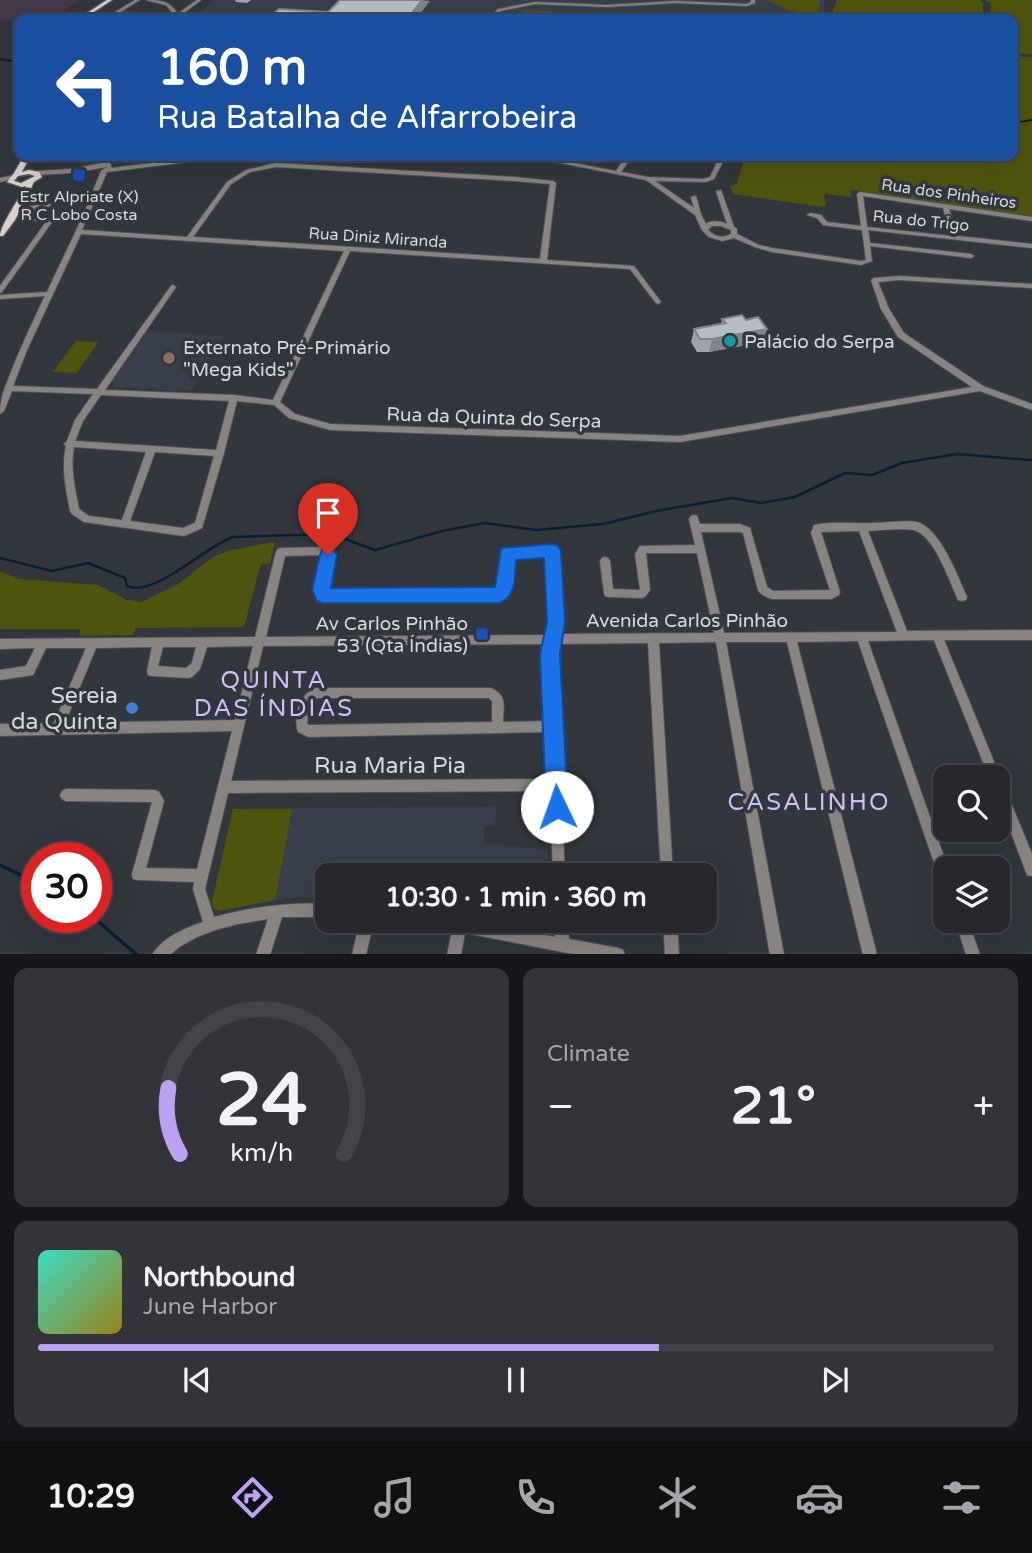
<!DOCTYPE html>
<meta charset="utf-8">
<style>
:root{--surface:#26282e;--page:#32343a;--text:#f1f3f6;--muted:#a4a6aa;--line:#42444a;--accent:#bca0f2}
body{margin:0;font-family:"Varela Round",sans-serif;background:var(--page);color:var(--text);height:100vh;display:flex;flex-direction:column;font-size:26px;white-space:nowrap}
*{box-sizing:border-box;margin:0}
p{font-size:23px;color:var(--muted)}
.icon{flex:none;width:38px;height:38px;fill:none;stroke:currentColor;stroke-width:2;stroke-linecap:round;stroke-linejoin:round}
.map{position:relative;height:954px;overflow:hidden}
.side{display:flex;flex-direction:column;gap:14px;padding:14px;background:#151619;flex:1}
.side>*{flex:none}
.hud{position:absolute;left:14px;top:14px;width:1004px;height:147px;border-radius:14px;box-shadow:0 7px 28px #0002,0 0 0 2px var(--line);background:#1a4fa0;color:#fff;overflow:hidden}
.tools{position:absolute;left:933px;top:765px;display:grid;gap:14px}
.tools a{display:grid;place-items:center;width:77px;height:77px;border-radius:14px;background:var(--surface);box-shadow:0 7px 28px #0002,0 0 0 2px var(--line);font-size:35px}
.speed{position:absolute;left:21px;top:842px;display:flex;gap:14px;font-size:35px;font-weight:700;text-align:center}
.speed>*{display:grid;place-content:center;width:91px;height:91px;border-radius:50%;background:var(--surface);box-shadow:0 7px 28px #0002,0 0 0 2px var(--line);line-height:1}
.speed .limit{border:10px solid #d22;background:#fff;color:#111}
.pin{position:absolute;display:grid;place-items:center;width:60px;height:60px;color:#fff;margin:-72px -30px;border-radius:50% 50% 50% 0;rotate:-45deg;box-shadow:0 0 7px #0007}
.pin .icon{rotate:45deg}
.me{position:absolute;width:77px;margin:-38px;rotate:357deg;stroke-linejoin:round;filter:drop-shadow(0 0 5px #0008)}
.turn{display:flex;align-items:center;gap:24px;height:147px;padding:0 28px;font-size:32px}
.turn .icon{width:91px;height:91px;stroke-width:2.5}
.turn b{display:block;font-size:49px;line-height:60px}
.big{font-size:52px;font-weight:700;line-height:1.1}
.side .widget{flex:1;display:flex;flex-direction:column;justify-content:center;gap:10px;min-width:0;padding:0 24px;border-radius:14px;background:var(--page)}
.side .dial{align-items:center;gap:0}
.dial svg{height:182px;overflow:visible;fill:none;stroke:var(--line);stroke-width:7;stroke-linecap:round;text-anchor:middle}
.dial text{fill:var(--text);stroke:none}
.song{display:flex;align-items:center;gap:21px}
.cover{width:84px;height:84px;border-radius:10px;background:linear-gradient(135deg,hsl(170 70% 55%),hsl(50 70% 35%))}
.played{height:7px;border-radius:4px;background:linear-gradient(90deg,var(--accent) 65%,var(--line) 65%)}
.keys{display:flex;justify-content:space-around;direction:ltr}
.heat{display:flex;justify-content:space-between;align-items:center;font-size:38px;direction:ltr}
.side .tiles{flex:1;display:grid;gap:14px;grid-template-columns:1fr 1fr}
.widget:last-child{grid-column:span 2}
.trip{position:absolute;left:315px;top:863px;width:402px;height:70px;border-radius:14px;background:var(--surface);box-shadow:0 7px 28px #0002,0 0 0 2px var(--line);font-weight:700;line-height:70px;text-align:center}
.tab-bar{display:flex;height:112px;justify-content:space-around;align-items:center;background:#0f1012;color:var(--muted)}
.tab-bar .icon{width:49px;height:49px}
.tab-bar .current{color:var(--accent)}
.tab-bar b{font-size:32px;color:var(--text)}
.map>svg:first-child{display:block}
.built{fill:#383f4b}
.industrial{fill:#443949}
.green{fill:#4e540d}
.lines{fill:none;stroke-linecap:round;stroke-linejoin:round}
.stream-far2{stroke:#081f2e;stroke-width:2}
.stream-far1{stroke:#081f2e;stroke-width:2.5}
.stream{stroke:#081f2e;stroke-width:3.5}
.minor-casing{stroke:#50535a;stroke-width:2}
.major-casing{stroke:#50535a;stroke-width:3}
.minor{fill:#878481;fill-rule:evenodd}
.major{fill:#d8d1cc;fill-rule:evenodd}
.wall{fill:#9ea3a9}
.shaded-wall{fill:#81848a}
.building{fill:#b8bdc5;stroke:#81848a;stroke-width:2}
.route{fill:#1a73e8;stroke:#114b97;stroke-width:2}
.transit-dot{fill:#1a4fb4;stroke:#33363d;stroke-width:2.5}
.culture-dot{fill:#0f9aa8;stroke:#33363d;stroke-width:2.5}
.education-dot{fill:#8d6e63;stroke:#33363d;stroke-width:2.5}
.shop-dot{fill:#3f7fe0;stroke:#33363d;stroke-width:2.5}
.labels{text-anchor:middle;stroke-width:7;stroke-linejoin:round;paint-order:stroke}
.far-street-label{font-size:16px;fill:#d6d9dd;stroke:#33363d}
.far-poi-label{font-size:16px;fill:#d6d9dd;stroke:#33363d}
.poi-label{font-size:19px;fill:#d6d9dd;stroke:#33363d;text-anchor:start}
.street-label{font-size:19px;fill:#d6d9dd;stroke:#33363d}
.near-poi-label{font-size:23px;fill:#d6d9dd;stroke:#33363d;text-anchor:end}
.near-street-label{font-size:23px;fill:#d6d9dd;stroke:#33363d}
.near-neighbourhood-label{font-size:24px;letter-spacing:2px;fill:#cbc1fa;stroke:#33363d}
</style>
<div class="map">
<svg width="1032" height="955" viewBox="0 0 1032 955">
<rect width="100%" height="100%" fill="#33363d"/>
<path class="built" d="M215 0H825L822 19 517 13 513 19H190Z
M147 331 224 336 191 391 155 390 150 387 143 389 114 387 112 381Z
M496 806 495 826H485L484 843 547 850 548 875H327V897L287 898 219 911 212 906 233 809Z"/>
<path class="industrial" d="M0 0H80L52 19 19 21 0 20Z"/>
<path class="green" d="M766 0H820L817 16 788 10Z
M837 0H979L983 2V13L833 15 832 13Z
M985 0H1032V54H1013V19H947L989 18 991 3Z
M527 10 657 17 692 15 811 19H513L517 13Z
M1013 56 1032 57V218L854 190 850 191 852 197 824 194 826 205 822 207 733 194 730 186 737 184 745 156H1013Z
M76 341 98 342 77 373 53 372Z
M275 542 270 564H261L244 627 136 628 133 635 79 636 81 629H0V571L19 579 98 585 127 600 141 602 177 585 213 557 231 550Z
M233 809H292L275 900 219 911 213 908 212 901Z"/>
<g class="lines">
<path class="stream-far2" d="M0 59 19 62
M1013 123 1032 120"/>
<path class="stream-far1" d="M0 558 52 571 88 563 125 578 127 586C154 598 204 547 233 537L332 534 375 550 442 531 485 523 536 530 603 524 656 511 732 498 761 503 795 497 845 473 872 475 902 463 957 454 1032 460"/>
<path class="stream" d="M0 865 37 883
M93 917 137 955"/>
<g class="minor-casing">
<path id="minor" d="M135 0H140L120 12 151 14 152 16 114 15 112 14Z
M146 0C159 0 170 1 177 13L176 15 197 0H201L176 19H171L173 13 166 5Z
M751 0H755V3L747 6 675 3 607 7 535 4 500 11 493 19H489L498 9 535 2 607 5 675 1 747 4 751 2Z
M56 156H72C66 159 53 161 47 158Z
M209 156H223L220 158 107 172 82 230 187 237 227 182 246 170 276 163 515 177 553 181 556 183 547 260 634 266 661 302 658 304 656 303 630 269 350 251 280 402 295 414 330 424 680 436 972 387 898 337 881 309 871 280 874 278 899 276 1032 284V288L899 280 878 282 889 309 904 333 983 386 1032 404V410L980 391 680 442 330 430 289 418 274 405 237 401 224 453 202 528 184 536 84 522 72 514 70 511C66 489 61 468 66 446L64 444 67 441 75 420 93 394 12 391 4 411 0 414C0 398 5 387 11 372 21 346 33 321 45 296L0 299V295L47 292 81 220 52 222 2 292 0 293V286L46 222 22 219 21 218 29 206 48 203 51 205 48 207 33 209 28 216 50 218 83 216 101 171 107 167 71 173 37 175 34 173 37 171 71 169 108 162 110 163 112 168ZM276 167 515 181 550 184 540 259 193 237 231 184 250 172ZM81 234 344 251 273 400 234 395 105 390 176 287 173 285 171 286 97 389 13 386 27 350ZM101 395 229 401 216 450 75 441 83 421ZM74 447 146 452 122 520 89 516 79 509C75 489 70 468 74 447ZM155 452 214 456 195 523 183 528 130 521Z
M526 156H536L616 171 626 156H632L621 172 648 177 703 179 710 177 720 156H726L714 179 706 182 655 181 694 208 691 197 696 196 701 214 706 224C711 220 721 221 727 224L716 191 721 190 734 227 737 229V234L759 245 772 248 861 261 866 260 862 230 823 225 817 218 807 215 810 213 821 215 827 222 861 226 857 194 860 192 1032 217V221L949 209 958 236 1032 244V248L868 230 870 243 971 254 974 256 971 258 870 246 872 261 861 265 772 252 755 247 734 238 722 241 709 237 702 230 695 215 646 180ZM863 196 943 208 951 236 867 227ZM712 226H721L731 230V234C722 239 715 237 708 230Z
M14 175 17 177 16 178 0 182V178Z
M694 515 697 516 700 524H740L750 528 767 587 773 591 830 590 811 533 814 525C832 521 854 524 873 523 885 523 906 520 917 522 940 528 958 577 967 597L966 600 962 601 958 600C950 582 934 535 914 530 905 528 878 530 868 531L907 631 1032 630V640H944L1032 854V876L1027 875 998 798V777H989L934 640 868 641 948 868H945V883L940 882 939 877 858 641 797 642 877 955H863L787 642H726L784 955H770L716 642 659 643 673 875H661L648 643 557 644 555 654 565 875H553L550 791 228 793 205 889 214 917C252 907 289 902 327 904V917H282L270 955H256L268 919 238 924 215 930 197 937 179 947 170 955H152C162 938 185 928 203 922L193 889 194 882 138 880 133 879 132 874 152 802 66 801 62 799 60 795 62 791 66 789 155 790 159 792 164 801 146 868 197 869 232 731 0 736V724L54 723 86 648H46L33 675 0 680V670L26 666 35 648 0 649V639L255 637 276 552 278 549 281 548 323 547 331 551 333 554 327 590 328 592 498 591 500 589 502 553 504 550 552 547 555 548 557 551 561 622 559 634 714 633 697 553H646L650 590 645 597 641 598 609 597 605 596 604 593 600 561 602 558 605 557 608 558 610 561 613 589 639 590 640 589 635 554 640 546 695 545 689 519 691 516ZM859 531 897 632 724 633 701 532H739L743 533 758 590C760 595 767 597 772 599H831L839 595 840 592 821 532ZM322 555 323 556 317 590 321 599 325 600 501 599 505 598 510 590 512 557 547 555 551 622 548 635 266 637 285 556ZM547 644 545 654 547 721 503 722C503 705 508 696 491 688H315C299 696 293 715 298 732L309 737 547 732 549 779 231 781 263 646ZM253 646 235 720 65 723 96 648 152 647 147 671 148 675 152 676 188 678 192 677 200 669 207 647ZM163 647H196L192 663 186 668 158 666ZM317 698H489L492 701V722L309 725 307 724 309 709Z
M360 920H374L366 955H352Z
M422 920H467L555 937 554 920H568L569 939 618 948 623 950 625 955H578L465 933 461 955H447L452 931 423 925Z
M663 920H677L679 955H665Z
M955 920H968L980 955H966Z"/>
</g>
<g class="major-casing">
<path id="major" d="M107 0H112L83 19H78Z
M24 156H30L22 172 29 170 39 172 42 177 34 182 15 220 3 236H0C0 226 20 197 26 186L22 187 7 182 14 173ZM29 174 35 176 21 183 14 181 18 176Z"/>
</g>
<use href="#minor" class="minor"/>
<use href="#major" class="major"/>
</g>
<path class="wall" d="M235 0H251L247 3 236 2Z
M722 319 746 320 767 329 763 342 709 352H697L691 342 694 329 721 324Z"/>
<path class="shaded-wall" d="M422 0 430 1 416 19H407Z
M130 156H166L160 159 133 163Z
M767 329 763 342 709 352 712 339Z"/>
<path class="building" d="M340 0H422L407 19H267L279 9 328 12Z
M742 315 746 320 758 317 767 329 712 339H700L694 329 726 323 722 319Z"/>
<path class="route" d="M552 544 558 546 561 551 565 622 560 654 568 807 564 815 557 818 549 815 546 807 540 654 547 622 544 558 516 560C514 576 518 596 499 603H323L317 601 312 590 320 555 322 550H334L337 555 331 588 495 587 501 548Z"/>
<g class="transit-dot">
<rect x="72" y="168" width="14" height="14" rx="3.5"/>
<rect x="475" y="627" width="14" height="14" rx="3.5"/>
</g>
<circle class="culture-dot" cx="730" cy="341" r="7"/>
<circle class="education-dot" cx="169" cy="358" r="7"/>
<circle class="shop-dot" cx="132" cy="708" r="7"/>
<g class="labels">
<g class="far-street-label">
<text transform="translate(949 193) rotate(8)" y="6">Rua dos Pinheiros</text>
<text transform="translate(921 220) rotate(6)" y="6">Rua do Trigo</text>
<text transform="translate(378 237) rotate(4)" y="6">Rua Diniz Miranda</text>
</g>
<g class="far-poi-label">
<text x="79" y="202">Estr Alpriate (X)<tspan x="79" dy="18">R C Lobo Costa</tspan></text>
</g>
<g class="poi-label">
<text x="744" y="348">Palácio do Serpa</text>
<text x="183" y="354">Externato Pré-Primário<tspan x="183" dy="22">"Mega Kids"</tspan></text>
<text x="468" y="630" text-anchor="end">Av Carlos Pinhão<tspan x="468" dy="22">53 (Qta Índias)</tspan></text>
</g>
<g class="street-label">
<text transform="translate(494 417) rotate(2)" y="7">Rua da Quinta do Serpa</text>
<text x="687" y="627">Avenida Carlos Pinhão</text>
</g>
<g class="near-poi-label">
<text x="118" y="703">Sereia<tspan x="118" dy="26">da Quinta</tspan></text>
</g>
<g class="near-street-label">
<text x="390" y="773">Rua Maria Pia</text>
</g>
<g class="near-neighbourhood-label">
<text x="274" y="688">QUINTA<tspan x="274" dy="28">DAS ÍNDIAS</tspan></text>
<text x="809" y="810">CASALINHO</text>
</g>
</g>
</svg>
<div class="tools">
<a><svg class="icon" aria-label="search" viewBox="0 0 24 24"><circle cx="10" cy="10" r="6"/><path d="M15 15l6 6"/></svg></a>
<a><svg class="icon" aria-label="layers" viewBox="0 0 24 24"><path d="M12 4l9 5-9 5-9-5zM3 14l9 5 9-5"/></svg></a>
</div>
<div class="speed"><div class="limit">30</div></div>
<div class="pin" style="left:328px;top:555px;background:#d93025"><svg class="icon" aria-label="arrive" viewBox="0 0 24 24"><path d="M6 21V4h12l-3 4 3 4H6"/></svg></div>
<svg class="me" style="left:557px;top:807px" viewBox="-20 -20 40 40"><circle r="19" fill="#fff"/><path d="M0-13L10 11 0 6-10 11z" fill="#1a73e8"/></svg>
<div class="trip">10:30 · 1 min · 360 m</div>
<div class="hud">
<div class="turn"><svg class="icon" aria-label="left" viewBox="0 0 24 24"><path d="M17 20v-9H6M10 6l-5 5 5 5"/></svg><div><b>160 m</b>Rua Batalha de Alfarrobeira</div></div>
</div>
</div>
<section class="side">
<div class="tiles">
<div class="widget dial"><svg viewBox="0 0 100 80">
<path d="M14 69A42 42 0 1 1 86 69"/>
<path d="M14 69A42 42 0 0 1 9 40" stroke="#bca0f2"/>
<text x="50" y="56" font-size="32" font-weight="700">24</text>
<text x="50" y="72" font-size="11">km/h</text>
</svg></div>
<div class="widget"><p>Climate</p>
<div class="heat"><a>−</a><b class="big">21°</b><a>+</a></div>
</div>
<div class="widget">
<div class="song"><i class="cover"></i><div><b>Northbound</b><p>June Harbor</p></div></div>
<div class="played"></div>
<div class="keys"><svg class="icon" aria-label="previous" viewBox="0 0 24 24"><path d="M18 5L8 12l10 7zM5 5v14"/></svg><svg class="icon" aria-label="pause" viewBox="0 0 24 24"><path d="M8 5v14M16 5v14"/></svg><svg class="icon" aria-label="next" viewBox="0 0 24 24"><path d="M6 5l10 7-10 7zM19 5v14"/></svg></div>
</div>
</div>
</section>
<nav class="tab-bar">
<b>10:29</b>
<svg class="icon current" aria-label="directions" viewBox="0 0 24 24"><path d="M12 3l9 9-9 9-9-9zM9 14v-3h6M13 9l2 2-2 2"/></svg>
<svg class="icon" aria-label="music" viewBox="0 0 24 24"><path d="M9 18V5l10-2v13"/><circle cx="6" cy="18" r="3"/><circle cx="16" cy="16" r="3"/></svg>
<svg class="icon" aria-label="phone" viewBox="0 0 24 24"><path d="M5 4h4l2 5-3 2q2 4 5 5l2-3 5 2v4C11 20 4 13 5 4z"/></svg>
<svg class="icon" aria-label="climate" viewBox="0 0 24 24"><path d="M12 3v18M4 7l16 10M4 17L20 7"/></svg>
<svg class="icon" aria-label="car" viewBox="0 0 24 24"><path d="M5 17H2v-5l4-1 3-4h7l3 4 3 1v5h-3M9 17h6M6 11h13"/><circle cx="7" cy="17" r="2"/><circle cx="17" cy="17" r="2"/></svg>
<svg class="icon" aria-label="filters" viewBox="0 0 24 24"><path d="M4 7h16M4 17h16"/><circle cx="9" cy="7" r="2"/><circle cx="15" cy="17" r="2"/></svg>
</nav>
